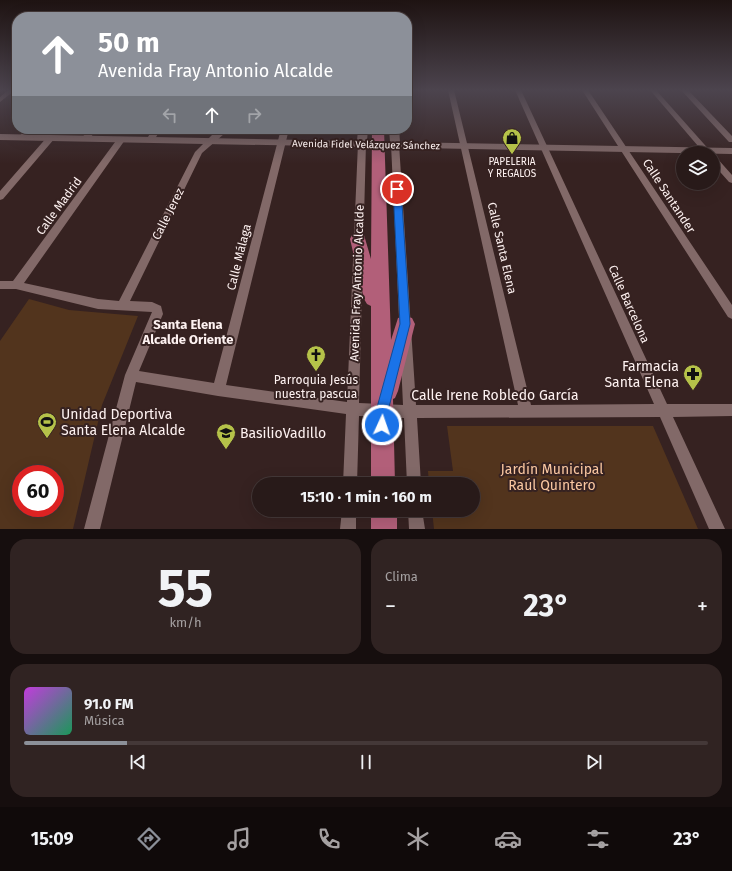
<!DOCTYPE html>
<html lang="es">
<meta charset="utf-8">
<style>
:root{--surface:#281a19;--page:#302322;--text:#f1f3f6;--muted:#a5a1a2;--line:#443838;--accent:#8c9099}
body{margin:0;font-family:"Fira Sans",sans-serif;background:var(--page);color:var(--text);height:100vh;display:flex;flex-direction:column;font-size:15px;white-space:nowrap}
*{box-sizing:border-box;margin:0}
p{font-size:13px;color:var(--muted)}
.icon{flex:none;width:22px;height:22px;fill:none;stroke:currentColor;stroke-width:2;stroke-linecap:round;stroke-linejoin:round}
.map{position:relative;height:529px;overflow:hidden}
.sheet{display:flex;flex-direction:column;gap:10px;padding:10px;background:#160e0e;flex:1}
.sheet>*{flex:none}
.hud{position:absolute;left:12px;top:12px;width:400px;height:122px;border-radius:16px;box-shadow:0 4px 16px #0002,0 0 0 1px var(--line);background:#8c9099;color:#fff;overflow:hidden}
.controls{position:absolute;left:676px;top:146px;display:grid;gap:8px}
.controls a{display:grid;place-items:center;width:44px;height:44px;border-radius:50%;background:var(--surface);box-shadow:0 4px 16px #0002,0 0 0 1px var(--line);font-size:20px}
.speed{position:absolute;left:12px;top:465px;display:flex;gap:8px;font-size:20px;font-weight:700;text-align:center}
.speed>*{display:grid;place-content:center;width:52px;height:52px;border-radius:50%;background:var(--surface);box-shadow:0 4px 16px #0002,0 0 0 1px var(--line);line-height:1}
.speed .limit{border:6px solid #d22;background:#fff;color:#111}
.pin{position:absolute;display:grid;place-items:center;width:34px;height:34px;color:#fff;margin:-17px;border:2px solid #fff;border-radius:50%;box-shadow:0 1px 4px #0007}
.me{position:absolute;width:44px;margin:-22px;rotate:3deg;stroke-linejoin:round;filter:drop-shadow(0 0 3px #0008)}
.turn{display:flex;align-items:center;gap:14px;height:84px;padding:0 20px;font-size:18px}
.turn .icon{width:52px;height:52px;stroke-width:2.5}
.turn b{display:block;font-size:28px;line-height:34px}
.lanes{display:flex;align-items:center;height:38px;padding:0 20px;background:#0003;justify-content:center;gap:20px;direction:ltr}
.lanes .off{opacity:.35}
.big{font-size:30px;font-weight:700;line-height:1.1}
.sheet .card{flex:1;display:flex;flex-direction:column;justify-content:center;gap:6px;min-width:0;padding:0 14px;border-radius:16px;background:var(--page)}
.sheet .dial{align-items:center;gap:0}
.dial b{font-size:52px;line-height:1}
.song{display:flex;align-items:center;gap:12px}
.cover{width:48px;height:48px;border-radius:6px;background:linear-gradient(135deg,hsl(290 70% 55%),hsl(150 70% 35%))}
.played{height:4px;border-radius:2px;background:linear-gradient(90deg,var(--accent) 15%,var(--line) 15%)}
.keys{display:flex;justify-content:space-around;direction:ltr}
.heat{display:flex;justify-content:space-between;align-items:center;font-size:22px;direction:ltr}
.sheet .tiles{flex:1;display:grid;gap:10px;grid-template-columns:1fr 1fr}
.card:last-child{grid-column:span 2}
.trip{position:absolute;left:252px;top:477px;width:228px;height:40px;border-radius:20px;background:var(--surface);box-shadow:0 4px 16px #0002,0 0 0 1px var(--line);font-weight:700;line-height:40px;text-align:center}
.menu{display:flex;height:64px;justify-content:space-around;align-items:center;background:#100a0a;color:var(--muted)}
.menu .icon{width:28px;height:28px}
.menu .selected{color:var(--accent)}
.menu b{font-size:18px;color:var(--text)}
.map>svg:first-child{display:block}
.green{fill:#52341d;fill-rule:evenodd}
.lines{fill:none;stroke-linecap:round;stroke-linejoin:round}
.minor{fill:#826968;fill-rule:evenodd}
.tertiary{fill:#826968;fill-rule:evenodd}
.primary{fill:#b25f79;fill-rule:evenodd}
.route{fill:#1a73e8;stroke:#114b97}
.labels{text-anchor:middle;stroke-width:4;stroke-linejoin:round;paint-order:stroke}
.far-street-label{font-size:10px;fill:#fef2f1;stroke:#362221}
.far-poi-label{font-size:10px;fill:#fef2f1;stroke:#362221}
.street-label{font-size:12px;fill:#fef2f1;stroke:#362221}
.poi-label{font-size:12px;fill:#fef2f1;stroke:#362221}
.neighbourhood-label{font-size:13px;font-weight:bold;fill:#fef2f1;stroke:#362221}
.near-poi-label{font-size:14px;fill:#fef2f1;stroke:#362221;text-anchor:start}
.near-street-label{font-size:14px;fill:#fef2f1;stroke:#362221}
.near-park-label{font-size:14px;fill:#fac7a1;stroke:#362221}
</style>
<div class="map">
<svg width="732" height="529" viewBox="0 0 732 529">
<rect width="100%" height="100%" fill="#362221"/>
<path class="green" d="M29 299 69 310 138 316 102 405 73 529H0V341ZM21 474H55V508H21Z
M447 426H653L698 529H434L432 510H473V484H429L428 471H453Z"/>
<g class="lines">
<path class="minor" d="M8 90H15L0 102V97Z
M448 90H454L531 405 654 404 515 90H521L667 404H732V416L673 417 725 529H709L660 417 417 418 421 484H407L404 418 359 416 357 484H343L346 414 218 396 136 382 100 529H84L125 375 152 312 98 309 16 289H0V281H13L118 138H121L125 140 24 283 98 299 119 301 195 152 218 129H226L224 134 202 153 130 301 152 302 161 306 163 314 139 371 214 383 281 129H289L226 385 347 402 358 143 362 141 366 143 359 403 403 405 391 144 395 142 399 144 416 405H518Z
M582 90H588L732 305V319L728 317Z
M650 90H656L712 153H704Z
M681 90H688L732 136V142H729Z
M26 129H34L25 140H19L18 138Z
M89 129H97L88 141H82L81 139Z
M153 129H161L153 142H147L146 140Z
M48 136H54L55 138 3 199 0 200V191Z
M713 157H716L732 175V183L729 182 713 164Z
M342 510H356V529H340Z
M408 510H422L425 529H409Z"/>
<path class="tertiary" d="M358 129H368L367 141 390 142 389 129H399L400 142 732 148V154L0 140V134L357 141Z"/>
<path class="primary" d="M372 129H384L391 340 398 318 405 316 412 318 415 324 398 391 395 398 393 399 395 484H371V306L367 304 364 299 350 239 352 235 358 233 364 235 371 259Z
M371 510H397V529H371Z"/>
</g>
<linearGradient id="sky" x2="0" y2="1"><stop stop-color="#1e1312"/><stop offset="0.55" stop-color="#4c444e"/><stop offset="1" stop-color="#4c444e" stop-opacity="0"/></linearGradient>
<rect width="732" height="164" fill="url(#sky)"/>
<path class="route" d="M397 186 401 189 410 324 388 411V425L387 430 382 431 378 430 376 425V411L400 324 393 189Z"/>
<defs>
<g id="shop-pin" transform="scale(1)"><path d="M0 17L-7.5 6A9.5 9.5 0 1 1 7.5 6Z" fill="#b5c249" stroke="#362221"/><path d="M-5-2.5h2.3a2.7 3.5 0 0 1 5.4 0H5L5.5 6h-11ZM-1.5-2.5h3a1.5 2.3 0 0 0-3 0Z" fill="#111"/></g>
<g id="church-pin" transform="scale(1)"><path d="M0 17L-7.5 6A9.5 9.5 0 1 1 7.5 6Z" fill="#b5c249" stroke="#362221"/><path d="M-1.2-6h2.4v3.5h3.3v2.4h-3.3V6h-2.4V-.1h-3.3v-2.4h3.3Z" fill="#111"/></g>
<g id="pharmacy-pin" transform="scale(1)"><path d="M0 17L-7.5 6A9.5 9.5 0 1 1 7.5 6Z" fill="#b5c249" stroke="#362221"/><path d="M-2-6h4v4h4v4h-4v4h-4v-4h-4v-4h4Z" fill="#111"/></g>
<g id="stadium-pin" transform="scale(1)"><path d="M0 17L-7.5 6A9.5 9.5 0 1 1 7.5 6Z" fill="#b5c249" stroke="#362221"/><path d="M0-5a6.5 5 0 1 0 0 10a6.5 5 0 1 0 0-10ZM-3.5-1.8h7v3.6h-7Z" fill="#111"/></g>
<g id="school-pin" transform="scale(1)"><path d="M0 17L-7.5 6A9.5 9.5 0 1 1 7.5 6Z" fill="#b5c249" stroke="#362221"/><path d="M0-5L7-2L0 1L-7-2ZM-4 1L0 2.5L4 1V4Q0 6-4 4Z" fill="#111"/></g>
</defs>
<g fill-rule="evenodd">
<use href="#shop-pin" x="512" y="138"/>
<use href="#church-pin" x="316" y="355"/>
<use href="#pharmacy-pin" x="693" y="374"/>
<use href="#stadium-pin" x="47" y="422"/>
<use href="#school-pin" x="226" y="433"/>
</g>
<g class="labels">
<g class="far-street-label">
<text transform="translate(366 144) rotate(1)" y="4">Avenida Fidel Velázquez Sánchez</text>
</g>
<g class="far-poi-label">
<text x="512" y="165">PAPELERIA<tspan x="512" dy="12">Y REGALOS</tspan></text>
</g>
<g class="street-label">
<text transform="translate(669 196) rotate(57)" y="4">Calle Santander</text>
<text transform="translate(59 206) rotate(-54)" y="4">Calle Madrid</text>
<text transform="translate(168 214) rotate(-63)" y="4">Calle Jerez</text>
<text transform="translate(502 248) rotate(77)" y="4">Calle Santa Elena</text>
<text transform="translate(239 257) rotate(-76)" y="4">Calle Málaga</text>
<text transform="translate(357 283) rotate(-88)" y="4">Avenida Fray Antonio Alcalde</text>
<text transform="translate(629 304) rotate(66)" y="4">Calle Barcelona</text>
</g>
<g class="poi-label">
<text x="316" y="384">Parroquia Jesús<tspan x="316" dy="14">nuestra pascua</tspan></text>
</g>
<g class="neighbourhood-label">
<text x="188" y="329">Santa Elena<tspan x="188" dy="15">Alcalde Oriente</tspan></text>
</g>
<g class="near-poi-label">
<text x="679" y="371" text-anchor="end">Farmacia<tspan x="679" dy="16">Santa Elena</tspan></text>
<text x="61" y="419">Unidad Deportiva<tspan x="61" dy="16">Santa Elena Alcalde</tspan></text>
<text x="240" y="438">BasilioVadillo</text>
</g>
<g class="near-street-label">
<text x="495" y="400">Calle Irene Robledo García</text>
</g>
<g class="near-park-label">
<text x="552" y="474">Jardín Municipal<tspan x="552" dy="16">Raúl Quintero</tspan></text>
</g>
</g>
</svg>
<div class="controls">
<a><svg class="icon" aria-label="layers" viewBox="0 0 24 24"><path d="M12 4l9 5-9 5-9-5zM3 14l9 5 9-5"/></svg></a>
</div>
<div class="speed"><div class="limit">60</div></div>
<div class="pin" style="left:397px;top:189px;background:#d93025"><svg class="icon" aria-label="arrive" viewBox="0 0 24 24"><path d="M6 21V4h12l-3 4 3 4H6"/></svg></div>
<svg class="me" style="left:382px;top:425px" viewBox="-20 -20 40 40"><circle r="17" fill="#1a73e8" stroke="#fff" stroke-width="3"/><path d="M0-11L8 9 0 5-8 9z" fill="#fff"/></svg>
<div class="trip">15:10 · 1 min · 160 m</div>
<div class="hud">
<div class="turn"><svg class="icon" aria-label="ahead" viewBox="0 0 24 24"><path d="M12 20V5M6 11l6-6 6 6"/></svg><div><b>50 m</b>Avenida Fray Antonio Alcalde</div></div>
<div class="lanes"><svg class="icon off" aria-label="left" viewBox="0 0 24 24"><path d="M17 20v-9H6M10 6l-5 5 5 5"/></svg><svg class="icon" aria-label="ahead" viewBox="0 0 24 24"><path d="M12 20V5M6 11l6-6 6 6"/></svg><svg class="icon off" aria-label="right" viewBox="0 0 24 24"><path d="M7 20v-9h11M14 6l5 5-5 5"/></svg></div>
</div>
</div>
<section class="sheet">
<div class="tiles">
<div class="card dial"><b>55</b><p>km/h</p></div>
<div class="card"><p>Clima</p>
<div class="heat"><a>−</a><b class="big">23°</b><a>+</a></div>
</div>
<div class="card">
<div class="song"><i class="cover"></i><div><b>91.0 FM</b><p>Música</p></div></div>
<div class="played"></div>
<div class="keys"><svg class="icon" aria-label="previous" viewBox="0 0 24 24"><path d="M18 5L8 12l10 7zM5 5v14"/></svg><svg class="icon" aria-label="pause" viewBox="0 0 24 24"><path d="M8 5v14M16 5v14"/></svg><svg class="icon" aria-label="next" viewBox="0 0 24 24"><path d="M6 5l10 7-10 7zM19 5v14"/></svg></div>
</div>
</div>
</section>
<nav class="menu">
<b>15:09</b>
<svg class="icon selected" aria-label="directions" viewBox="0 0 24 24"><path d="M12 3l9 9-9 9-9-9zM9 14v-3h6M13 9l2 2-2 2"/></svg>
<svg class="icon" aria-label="music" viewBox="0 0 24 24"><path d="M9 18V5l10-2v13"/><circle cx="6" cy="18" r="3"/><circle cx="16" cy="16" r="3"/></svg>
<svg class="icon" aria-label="phone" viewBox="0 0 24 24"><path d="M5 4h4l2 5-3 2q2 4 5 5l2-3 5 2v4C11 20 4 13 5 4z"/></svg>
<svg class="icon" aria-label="climate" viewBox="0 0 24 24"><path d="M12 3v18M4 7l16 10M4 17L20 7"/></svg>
<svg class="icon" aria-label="car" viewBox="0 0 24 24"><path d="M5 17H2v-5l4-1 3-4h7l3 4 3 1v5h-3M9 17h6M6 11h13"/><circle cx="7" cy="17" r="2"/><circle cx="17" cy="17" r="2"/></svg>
<svg class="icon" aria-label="filters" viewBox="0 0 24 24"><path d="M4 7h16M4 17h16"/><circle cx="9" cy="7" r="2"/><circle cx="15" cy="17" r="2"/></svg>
<b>23°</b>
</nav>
